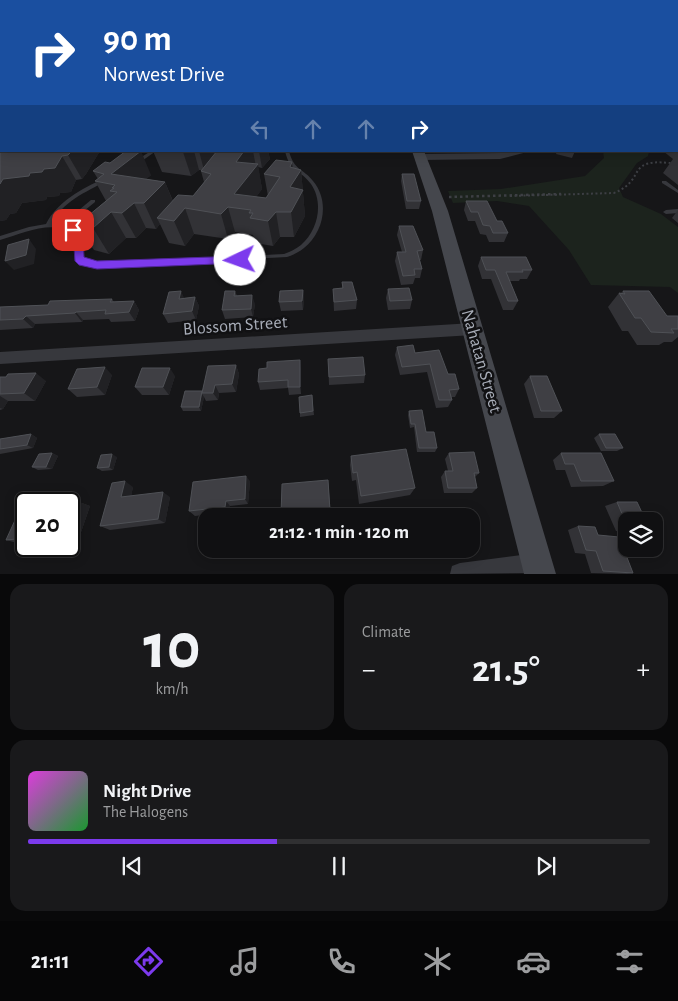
<!DOCTYPE html>
<meta charset="utf-8">
<style>
:root{--surface:#101012;--page:#19191b;--text:#f1f3f6;--muted:#9c9d9f;--line:#303032;--accent:#7c3aed}
body{margin:0;font-family:"Alegreya Sans",sans-serif;background:var(--page);color:var(--text);height:100vh;display:flex;flex-direction:column;font-size:19px;white-space:nowrap}
*{box-sizing:border-box;margin:0}
p{font-size:16px;color:var(--muted)}
.icon{flex:none;width:28px;height:28px;fill:none;stroke:currentColor;stroke-width:2;stroke-linecap:round;stroke-linejoin:round}
.map{position:relative;height:574px;overflow:hidden}
.panel{display:flex;flex-direction:column;gap:10px;padding:10px;background:#09090a;flex:1}
.panel>*{flex:none}
.hud{position:absolute;left:0px;top:0px;width:679px;height:152px;box-shadow:0 2px 12px #0003,0 0 0 1px var(--line);background:#1a4fa0;color:#fff;overflow:hidden}
.fabs{position:absolute;left:618px;top:512px;display:grid;gap:10px}
.fabs a{display:grid;place-items:center;width:45px;height:45px;border-radius:10px;background:var(--surface);box-shadow:0 2px 12px #0003,0 0 0 1px var(--line);font-size:25px}
.speed{position:absolute;left:15px;top:492px;display:flex;gap:10px;font-size:25px;font-weight:700;text-align:center}
.speed>*{display:grid;place-content:center;width:65px;height:65px;border-radius:50%;background:var(--surface);box-shadow:0 2px 12px #0003,0 0 0 1px var(--line);line-height:1}
.speed .limit{border:2px solid #111;border-radius:8px;background:#fff;color:#111}
.pin{position:absolute;display:grid;place-items:center;width:42px;height:42px;color:#fff;margin:-21px;border-radius:10px;box-shadow:0 2px 8px #0006}
.me{position:absolute;width:55px;margin:-28px;rotate:267deg;stroke-linejoin:round;filter:drop-shadow(0 0 4px #0008)}
.turn{display:flex;align-items:center;gap:18px;height:105px;padding:0 20px;font-size:22px}
.turn .icon{width:65px;height:65px;stroke-width:2.5}
.turn b{display:block;font-size:35px;line-height:42px}
.lanes{display:flex;align-items:center;height:48px;padding:0 20px;background:#0003;justify-content:center;gap:25px;direction:ltr}
.lanes .off{opacity:.35}
.big{font-size:38px;font-weight:700;line-height:1.1}
.panel .card{flex:1;display:flex;flex-direction:column;justify-content:center;gap:8px;min-width:0;padding:0 18px;border-radius:15px;background:var(--page)}
.panel .dial{align-items:center;gap:0}
.dial b{font-size:65px;line-height:1}
.song{display:flex;align-items:center;gap:15px}
.cover{width:60px;height:60px;border-radius:8px;background:linear-gradient(135deg,hsl(300 70% 55%),hsl(130 70% 35%))}
.played{height:5px;border-radius:2px;background:linear-gradient(90deg,var(--accent) 40%,var(--line) 40%)}
.keys{display:flex;justify-content:space-around;direction:ltr}
.heat{display:flex;justify-content:space-between;align-items:center;font-size:28px;direction:ltr}
.panel .tiles{flex:1;display:grid;gap:10px;grid-template-columns:1fr 1fr}
.card:last-child{grid-column:span 2}
.trip{position:absolute;left:198px;top:508px;width:282px;height:50px;border-radius:15px;background:var(--surface);box-shadow:0 2px 12px #0003,0 0 0 1px var(--line);font-weight:700;line-height:50px;text-align:center}
.dock{display:flex;height:80px;justify-content:space-around;align-items:center;background:#060607;color:var(--muted)}
.dock .icon{width:35px;height:35px}
.dock .active{color:var(--accent)}
.dock b{font-size:22px;color:var(--text)}
.map>svg:first-child{display:block}
.green{fill:#1c231d}
.lines{fill:none;stroke-linecap:round;stroke-linejoin:round}
.path-far1{stroke:#3d3f44;stroke-width:2;stroke-dasharray:2 2.5;stroke-linecap:butt}
.path{stroke:#3d3f44;stroke-width:2.5;stroke-dasharray:2.5 3;stroke-linecap:butt}
.lane{fill:#37383d;fill-rule:evenodd}
.street{fill:#37383d;fill-rule:evenodd}
.secondary{fill:#45474d;fill-rule:evenodd}
.wall{fill:#323236}
.shaded-wall{fill:#212124}
.building{fill:#3f3f44;stroke:#4f5156}
.route{fill:#7c3aed;stroke:#51269a}
.labels{text-anchor:middle;stroke-width:5;stroke-linejoin:round;paint-order:stroke}
.street-label{font-size:18px;fill:#a8adb8;stroke:#111113}
</style>
<div class="map">
<svg width="678" height="574" viewBox="0 0 678 574">
<rect width="100%" height="100%" fill="#161618"/>
<path class="green" d="M603 151H649L648 156 637 163 619 188 623 197 661 214 678 227V293L670 287 591 285 569 250 529 206 497 201 453 203 448 191 501 189 585 176 604 158Z"/>
<g class="lines">
<path class="path-far1" d="M510 196 614 193C649 179 622 156 678 164"/>
<path class="path" d="M449 197 561 194"/>
<path class="lane" d="M151 151H156L139 163H135V161Z
M285 151H289C294 171 303 168 313 181 330 201 324 232 304 248 299 252 293 255 287 257L97 267 81 263 77 259 75 234C52 219 25 233 0 240V236L29 227 46 224C57 202 82 188 104 179H106V181C86 192 62 202 52 223L62 224 91 200H95V202L67 225 72 227 81 233 82 257 85 260 97 263 284 254C290 252 296 249 301 245 318 230 324 203 311 184 300 169 290 173 285 151Z
M662 181H666L678 190V193L662 183Z
M678 209V213L666 214 663 212 666 210Z"/>
<path class="street" d="M512 151H531L500 159 420 160 416 157 420 154 500 153Z
M473 323 478 325 480 329 478 333 473 335 0 364V352Z
M537 553 544 556 547 563 544 570 537 573 450 574 452 566 460 563Z"/>
<path class="secondary" d="M412 151H424L448 211 556 574H524L432 211Z"/>
</g>
<path class="wall" d="M678 130V185L663 173 673 159 663 151H678Z
M0 145 1 151H100L86 174 82 179 76 180 71 192 60 193 59 196 47 197 46 200 22 203 16 213 10 214 6 220 0 221Z
M153 151H268L270 159 262 168 258 167 262 189 256 197 266 198 268 196 264 174 292 168 301 170 305 216 294 237H280L273 246 255 243 253 235 235 232 228 239 194 234 185 246 169 243 160 224 156 229 146 228 136 238H126L109 254 94 250 77 225 106 201 95 181 98 179 93 171 151 175 146 179 165 182 173 201 193 196 204 182 201 171 202 170H199L191 176 162 172Z
M557 151H575L572 158 556 154Z
M402 174 421 201 419 209H406L401 181Z
M466 201 497 221 508 233 504 242H489L486 235 480 234 475 221H468L464 210Z
M678 210V223L672 218Z
M399 226 423 250 421 260H420L422 269 420 278H415L413 284 401 285 395 261 397 252H402L397 235Z
M481 257 532 270 527 279H520L519 281H510L518 301 513 310H503L491 279H482L478 266Z
M342 282 357 300 356 309 334 311 333 289 342 288Z
M388 289 412 300 410 309 388 310 386 298Z
M303 290 304 299 303 310 281 311 279 302Z
M235 291 237 296 255 304 253 317 225 319 222 310Z
M623 291 667 316 678 317V337L672 342H664L659 345H637L628 331H622L608 307 619 293H621Z
M195 297 199 306 196 320 168 323 163 314 184 298Z
M112 299 114 302 134 301 139 310 135 321 111 322 109 319 83 320 82 322 35 324 33 328 0 330V307L48 305Z
M397 347 415 353 448 374 459 389 455 397H451L452 400 448 407 436 408 427 372 400 375 395 355Z
M328 359 365 375 364 383 329 385Z
M236 365 239 374 236 392 219 393 218 400 206 401 204 397 201 411H183L181 407Z
M301 369V394L289 395 288 388 260 390 258 382Z
M112 375 105 395 77 397 68 389Z
M175 376 169 395H142L135 387Z
M530 376 562 411 554 418H534L524 384Z
M0 377 46 381 35 401H8L3 409 0 410Z
M312 395 314 415 300 417V413Z
M409 411 437 448 435 452H417L414 427 410 428 408 415Z
M31 434 37 438 33 448 0 454V439Z
M599 434 623 448 617 451H601L594 438Z
M52 453 58 456 52 469 38 470 32 467Z
M449 453 479 473 475 477 477 488 472 493H444L441 477 445 471H448L445 459Z
M561 453 614 481 603 486 571 487 565 470H556L553 460Z
M351 456 415 488 410 495 359 504 356 480 352 481 350 465Z
M117 457 113 470 102 471 97 468Z
M328 480 331 515 318 516H281V515Z
M250 481 248 504 230 506V512L195 516 189 511Z
M133 487 131 496 170 497 165 523 110 530 100 526Z
M79 502 90 506 79 538 69 539V504Z
M617 502 626 521V531H616L605 506Z
M26 506V543L21 544 6 540Z
M578 526 598 535 633 573 627 574 591 573 585 554 575 553 568 530Z"/>
<path class="shaded-wall" d="M1 103V133H0V105Z
M72 151H100L86 174 82 179 68 155Z
M141 151 151 175 124 198 111 174Z
M184 151H194L199 170 191 176 183 152Z
M199 151H221L204 170Z
M244 151H253L256 167 258 164 262 189 247 209 234 194 236 162Z
M259 151H268L270 159 262 168Z
M62 156 76 180 71 192 60 193 59 196 47 197 46 200 22 203 16 213 10 214 6 220 0 221V174L30 173 44 169Z
M292 162 294 181 301 170 305 216 294 237 291 212 290 167Z
M165 182 175 207 157 218 160 224 156 229 144 203Z
M134 203 146 228 136 238 122 213Z
M228 207 235 232 228 239 221 214Z
M185 208 194 234 185 246 174 221Z
M111 212 126 238 109 254 93 228Z
M276 212 280 237 273 246 268 221Z
M29 239 36 249 34 264 14 270 5 261Z
M303 290 304 299 303 310 302 301Z
M181 291 185 300 179 299Z
M252 295 255 304 253 317 251 309Z
M195 297 199 306 196 320 192 311Z
M134 301 139 310 135 321 129 312Z
M76 312 83 320 82 322 75 313Z
M26 316 35 324 33 328 23 319Z
M300 360 301 369V394L300 387Z
M236 365 239 374 236 392 232 384Z
M105 367 112 375 105 395 97 387Z
M170 368 175 376 169 395 163 387Z
M36 373 46 381 35 401 24 393Z
M215 385 219 393 218 400 213 393Z
M202 394 204 397 201 411 199 407Z
M0 396 8 401 3 409 0 408Z
M31 434 37 438 33 448 27 445Z
M52 453 58 456 52 469 46 467Z
M112 454 117 457 113 470 109 467Z
M246 476 250 481 248 504 245 499Z
M125 481 133 487 130 502 121 497Z
M163 492 170 497 165 523 158 519Z
M226 501 230 506V512L225 507Z
M79 502 90 506 79 538 69 535V532Z"/>
<path class="building" d="M0 89H1V103L0 105Z
M0 145H1V151H72L68 155 62 156 55 168 44 169 42 172 30 173 29 176 3 179 0 184Z
M126 151H141L111 174 165 182 144 203H134L122 213 111 212 93 228 77 225 117 192 110 191 114 188H112L115 185 95 181 104 174 93 171 105 162 110 163Z
M217 151H244L236 162 258 164 234 194 266 198 280 177 264 174 276 160 292 162 290 167 301 170 290 187 303 190 291 212H276L268 221 250 218 253 213H249L251 210 228 207 221 214 185 208 174 221 157 218 178 195 193 196 211 174 201 171Z
M402 174H414L421 201H407Z
M466 201H487L497 221H502L508 233H493L490 226 483 225 478 212H471Z
M399 226H413L423 250 417 251 422 269H414L415 275 403 276 397 252H406Z
M29 239 26 255 5 261 8 245Z
M481 257H526L532 270H522L523 272H506L518 301H508L495 270H486Z
M342 282H352L357 300 334 302 333 289 343 288Z
M409 288 412 300 390 301 388 289Z
M303 290 302 301 279 302 280 291Z
M181 291 179 299 195 297 192 311 163 314 169 292Z
M225 291H235L234 296 252 295 251 309 222 310Z
M623 291H649L667 316H678V329H671L674 333 651 332 641 318H635L619 293 625 294Z
M112 299 110 302 134 301 129 312 105 314 106 310 76 312 75 313 26 316 23 319 0 320V307L48 305 50 301Z
M413 345 415 353 439 350 448 374H455L459 389 449 390 452 400H439L430 364 402 367 397 347Z
M363 357 365 375 329 377 328 359Z
M300 360V387H288V380L258 382 259 369 267 368V362Z
M236 365 232 384 215 385 213 393H202L208 366Z
M105 367 97 387 68 389 77 369Z
M142 368H170L163 387H135Z
M36 373 24 393 0 394V377H6L8 374Z
M530 376H547L562 411H541Z
M185 391H202L199 407H181Z
M312 395 313 411 300 413 299 397Z
M422 410 426 432H434L437 448H419L415 424H411L409 411Z
M31 434 27 445 0 449V439Z
M599 434H615L623 448H606Z
M406 449 415 488 361 496 357 472 353 473 351 456Z
M474 452 479 473H474L477 488H448L445 471H453L449 453Z
M52 453 46 467H32L39 454Z
M561 453H601L614 481H581L574 464H565Z
M112 454 109 467 97 468 101 455Z
M246 476 245 499 226 501 225 507 189 511 193 482Z
M328 480 330 511 281 515 282 484Z
M125 481 121 497 163 492 158 519 100 526 112 483Z
M79 502 69 532V504H55Z
M617 502H637L646 521H626V523Z
M26 506V538L6 540 21 507Z
M578 526 595 527 598 535 619 537 633 573 603 571 596 551 586 550Z"/>
<linearGradient id="sky" x2="0" y2="1"><stop stop-color="#0c0c0d"/><stop offset="0.45" stop-color="#363c48"/><stop offset="1" stop-color="#363c48" stop-opacity="0"/></linearGradient>
<rect width="678" height="146" fill="url(#sky)"/>
<path class="route" d="M70 227H77L83 233 84 257 97 261 240 256 246 260 240 263 97 269 79 265 75 261 73 235 68 230Z"/>
<g class="labels">
<g class="street-label">
<text transform="translate(235 325) rotate(-4)" y="6">Blossom Street</text>
<text transform="translate(482 361) rotate(74)" y="6">Nahatan Street</text>
</g>
</g>
</svg>
<div class="fabs">
<a><svg class="icon" aria-label="layers" viewBox="0 0 24 24"><path d="M12 4l9 5-9 5-9-5zM3 14l9 5 9-5"/></svg></a>
</div>
<div class="speed"><div class="limit">20</div></div>
<div class="pin" style="left:73px;top:230px;background:#d93025"><svg class="icon" aria-label="arrive" viewBox="0 0 24 24"><path d="M6 21V4h12l-3 4 3 4H6"/></svg></div>
<svg class="me" style="left:240px;top:260px" viewBox="-20 -20 40 40"><circle r="19" fill="#fff"/><path d="M0-13L10 11 0 6-10 11z" fill="#7c3aed"/></svg>
<div class="trip">21:12 · 1 min · 120 m</div>
<div class="hud">
<div class="turn"><svg class="icon" aria-label="right" viewBox="0 0 24 24"><path d="M7 20v-9h11M14 6l5 5-5 5"/></svg><div><b>90 m</b>Norwest Drive</div></div>
<div class="lanes"><svg class="icon off" aria-label="left" viewBox="0 0 24 24"><path d="M17 20v-9H6M10 6l-5 5 5 5"/></svg><svg class="icon off" aria-label="ahead" viewBox="0 0 24 24"><path d="M12 20V5M6 11l6-6 6 6"/></svg><svg class="icon off" aria-label="ahead" viewBox="0 0 24 24"><path d="M12 20V5M6 11l6-6 6 6"/></svg><svg class="icon" aria-label="right" viewBox="0 0 24 24"><path d="M7 20v-9h11M14 6l5 5-5 5"/></svg></div>
</div>
</div>
<section class="panel">
<div class="tiles">
<div class="card dial"><b>10</b><p>km/h</p></div>
<div class="card"><p>Climate</p>
<div class="heat"><a>−</a><b class="big">21.5°</b><a>+</a></div>
</div>
<div class="card">
<div class="song"><i class="cover"></i><div><b>Night Drive</b><p>The Halogens</p></div></div>
<div class="played"></div>
<div class="keys"><svg class="icon" aria-label="previous" viewBox="0 0 24 24"><path d="M18 5L8 12l10 7zM5 5v14"/></svg><svg class="icon" aria-label="pause" viewBox="0 0 24 24"><path d="M8 5v14M16 5v14"/></svg><svg class="icon" aria-label="next" viewBox="0 0 24 24"><path d="M6 5l10 7-10 7zM19 5v14"/></svg></div>
</div>
</div>
</section>
<nav class="dock">
<b>21:11</b>
<svg class="icon active" aria-label="directions" viewBox="0 0 24 24"><path d="M12 3l9 9-9 9-9-9zM9 14v-3h6M13 9l2 2-2 2"/></svg>
<svg class="icon" aria-label="music" viewBox="0 0 24 24"><path d="M9 18V5l10-2v13"/><circle cx="6" cy="18" r="3"/><circle cx="16" cy="16" r="3"/></svg>
<svg class="icon" aria-label="phone" viewBox="0 0 24 24"><path d="M5 4h4l2 5-3 2q2 4 5 5l2-3 5 2v4C11 20 4 13 5 4z"/></svg>
<svg class="icon" aria-label="climate" viewBox="0 0 24 24"><path d="M12 3v18M4 7l16 10M4 17L20 7"/></svg>
<svg class="icon" aria-label="car" viewBox="0 0 24 24"><path d="M5 17H2v-5l4-1 3-4h7l3 4 3 1v5h-3M9 17h6M6 11h13"/><circle cx="7" cy="17" r="2"/><circle cx="17" cy="17" r="2"/></svg>
<svg class="icon" aria-label="filters" viewBox="0 0 24 24"><path d="M4 7h16M4 17h16"/><circle cx="9" cy="7" r="2"/><circle cx="15" cy="17" r="2"/></svg>
</nav>
